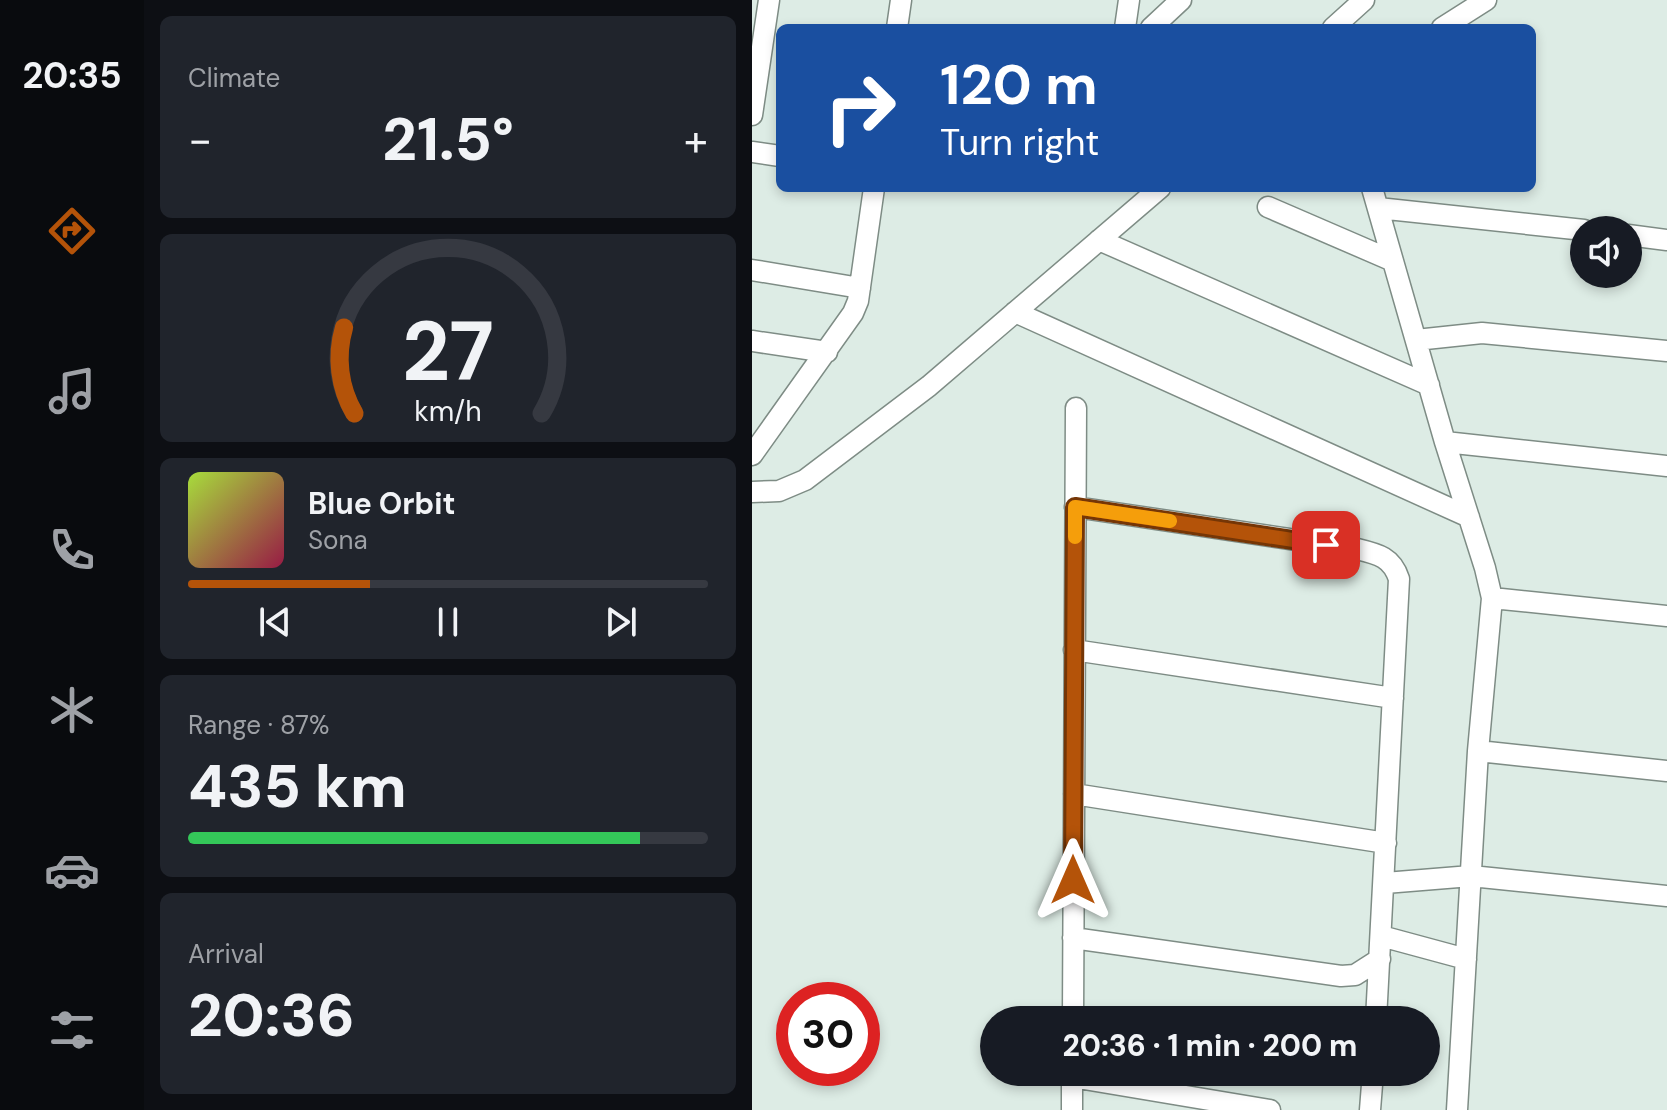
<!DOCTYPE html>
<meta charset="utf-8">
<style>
:root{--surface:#171b24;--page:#20242c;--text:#f1f3f6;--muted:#9ea1a6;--line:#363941;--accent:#b45309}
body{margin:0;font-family:"DM Sans",sans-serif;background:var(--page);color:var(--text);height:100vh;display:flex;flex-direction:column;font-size:30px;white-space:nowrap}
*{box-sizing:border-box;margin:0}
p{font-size:26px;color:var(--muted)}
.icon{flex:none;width:44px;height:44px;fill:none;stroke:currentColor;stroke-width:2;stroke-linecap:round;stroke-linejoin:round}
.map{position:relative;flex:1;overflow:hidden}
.sheet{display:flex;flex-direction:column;gap:16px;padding:16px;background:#0d0f14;width:608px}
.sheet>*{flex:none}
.hud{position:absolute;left:24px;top:24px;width:760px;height:168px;border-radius:12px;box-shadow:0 4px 12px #0003;background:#1a4fa0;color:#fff;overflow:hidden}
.tools{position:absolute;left:818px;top:216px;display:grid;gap:16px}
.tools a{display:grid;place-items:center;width:72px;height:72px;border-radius:50%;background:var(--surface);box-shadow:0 4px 12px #0003;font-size:40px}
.speed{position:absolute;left:24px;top:982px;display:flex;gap:16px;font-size:40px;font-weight:700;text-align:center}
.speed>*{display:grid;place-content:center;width:104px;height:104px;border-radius:50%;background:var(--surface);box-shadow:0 4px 12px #0003;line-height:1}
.speed .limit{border:12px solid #d22;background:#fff;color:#111}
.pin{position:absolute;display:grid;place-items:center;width:68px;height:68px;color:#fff;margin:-34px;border-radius:16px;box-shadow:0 4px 12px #0006}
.me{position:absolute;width:88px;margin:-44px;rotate:0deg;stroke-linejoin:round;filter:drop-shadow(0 0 6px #0008)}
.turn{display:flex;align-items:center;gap:28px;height:168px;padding:0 32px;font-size:36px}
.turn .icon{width:104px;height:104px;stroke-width:2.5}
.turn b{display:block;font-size:56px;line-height:68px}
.big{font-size:60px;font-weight:800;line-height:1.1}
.sheet .widget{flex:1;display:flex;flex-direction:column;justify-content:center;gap:12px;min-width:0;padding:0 28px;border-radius:12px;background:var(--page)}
.sheet .dial{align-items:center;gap:0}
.dial svg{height:208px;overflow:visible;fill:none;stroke:var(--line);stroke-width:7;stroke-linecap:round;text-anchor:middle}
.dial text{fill:var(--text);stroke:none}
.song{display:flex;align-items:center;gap:24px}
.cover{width:96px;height:96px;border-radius:12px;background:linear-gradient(135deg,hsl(80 70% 55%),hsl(340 70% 35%))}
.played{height:8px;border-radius:4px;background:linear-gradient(90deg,var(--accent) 35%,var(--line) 35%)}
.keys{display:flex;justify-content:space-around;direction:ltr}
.heat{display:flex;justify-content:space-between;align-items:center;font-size:44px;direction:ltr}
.charge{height:12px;border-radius:6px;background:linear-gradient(90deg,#34c759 87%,var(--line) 0)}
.trip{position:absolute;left:228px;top:1006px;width:460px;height:80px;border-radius:40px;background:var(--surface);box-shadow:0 4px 12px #0003;font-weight:800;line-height:80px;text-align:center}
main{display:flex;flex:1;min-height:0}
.tab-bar{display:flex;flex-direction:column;width:144px;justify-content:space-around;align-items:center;background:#090b0e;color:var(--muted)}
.tab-bar .icon{width:56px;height:56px}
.tab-bar .active{color:var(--accent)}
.tab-bar b{font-size:36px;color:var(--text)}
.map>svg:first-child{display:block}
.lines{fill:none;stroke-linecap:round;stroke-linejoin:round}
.minor-casing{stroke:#7e8c85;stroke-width:23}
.minor{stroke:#fff;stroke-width:20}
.route-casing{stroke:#753606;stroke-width:20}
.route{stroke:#b45309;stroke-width:14}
.slow{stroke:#f59e0b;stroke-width:14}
</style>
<main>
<nav class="tab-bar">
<b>20:35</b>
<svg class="icon active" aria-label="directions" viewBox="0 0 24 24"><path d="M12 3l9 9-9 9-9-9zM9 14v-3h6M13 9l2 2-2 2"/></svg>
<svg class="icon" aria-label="music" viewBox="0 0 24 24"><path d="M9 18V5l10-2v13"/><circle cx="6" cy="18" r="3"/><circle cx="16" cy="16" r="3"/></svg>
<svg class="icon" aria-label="phone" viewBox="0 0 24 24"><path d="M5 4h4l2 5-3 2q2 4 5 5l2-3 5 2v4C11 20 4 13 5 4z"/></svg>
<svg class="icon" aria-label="climate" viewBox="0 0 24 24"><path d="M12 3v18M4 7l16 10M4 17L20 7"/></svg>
<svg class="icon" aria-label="car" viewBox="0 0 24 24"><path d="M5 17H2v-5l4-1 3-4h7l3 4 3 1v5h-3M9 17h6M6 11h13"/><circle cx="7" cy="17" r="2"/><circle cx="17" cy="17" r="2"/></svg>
<svg class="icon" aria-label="filters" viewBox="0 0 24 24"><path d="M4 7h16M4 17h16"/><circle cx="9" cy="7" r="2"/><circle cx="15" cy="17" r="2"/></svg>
</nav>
<section class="sheet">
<div class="widget"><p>Climate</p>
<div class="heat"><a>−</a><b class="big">21.5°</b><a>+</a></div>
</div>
<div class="widget dial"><svg viewBox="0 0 100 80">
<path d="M14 69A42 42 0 1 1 86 69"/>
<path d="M14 69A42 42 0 0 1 10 36" stroke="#b45309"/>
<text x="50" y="56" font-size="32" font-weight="700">27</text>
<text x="50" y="72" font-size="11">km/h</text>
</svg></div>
<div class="widget">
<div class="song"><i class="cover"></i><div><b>Blue Orbit</b><p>Sona</p></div></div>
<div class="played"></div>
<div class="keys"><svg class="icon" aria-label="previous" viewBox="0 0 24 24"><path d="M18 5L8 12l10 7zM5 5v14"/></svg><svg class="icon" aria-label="pause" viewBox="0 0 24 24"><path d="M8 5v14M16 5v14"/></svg><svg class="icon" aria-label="next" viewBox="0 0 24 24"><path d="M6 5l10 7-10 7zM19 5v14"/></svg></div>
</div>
<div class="widget"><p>Range · 87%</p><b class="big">435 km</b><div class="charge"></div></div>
<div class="widget"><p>Arrival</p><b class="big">20:36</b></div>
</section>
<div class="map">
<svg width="915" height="1110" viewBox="0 0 915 1110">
<rect width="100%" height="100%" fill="#ddece5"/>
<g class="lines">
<g class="minor-casing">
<path id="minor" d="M145 28 149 0
M373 28 377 0
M399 28 429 0
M581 28 612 0
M690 28 734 0
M0 115 17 0
M0 152 28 156
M620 188 693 442 733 568 740 598 726 751 705 1110
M516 207 641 261
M626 208 832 230
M876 235 915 240
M347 240 677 385
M0 270 108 288
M263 312 717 517
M664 340 730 333 915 351
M0 341 75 352
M693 442 915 466
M0 455 101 313 106 301 122 188
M0 492 27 491 53 480 177 386 408 188
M323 507 605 549C626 554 640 557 647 579L624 1020
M740 598 915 616
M322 650 641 698
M726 751 915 771
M322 794 634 843
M633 883 719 876 915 896
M629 936 714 959
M321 938 589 976 603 975 628 959
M321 1020 324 408
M320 1077 518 1110
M320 1110V1072
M618 1110 621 1072"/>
</g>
<use href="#minor" class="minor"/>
</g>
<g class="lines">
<g class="route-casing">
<path id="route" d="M321 880 323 507 574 545"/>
</g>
<use href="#route" class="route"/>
<path class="slow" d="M323 537V507L418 521"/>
</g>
</svg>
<div class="tools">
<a><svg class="icon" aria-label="sound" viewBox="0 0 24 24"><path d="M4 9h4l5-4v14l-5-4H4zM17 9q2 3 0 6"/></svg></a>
</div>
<div class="speed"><div class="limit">30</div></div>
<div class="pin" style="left:574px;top:545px;background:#d93025"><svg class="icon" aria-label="arrive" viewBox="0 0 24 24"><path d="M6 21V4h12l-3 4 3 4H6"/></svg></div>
<svg class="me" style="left:321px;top:880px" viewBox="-20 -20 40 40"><path d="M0-17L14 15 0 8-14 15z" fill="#b45309" stroke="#fff" stroke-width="4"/></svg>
<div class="trip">20:36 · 1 min · 200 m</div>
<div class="hud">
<div class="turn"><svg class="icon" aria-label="right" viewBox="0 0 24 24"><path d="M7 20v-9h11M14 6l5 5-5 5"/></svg><div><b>120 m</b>Turn right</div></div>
</div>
</div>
</main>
